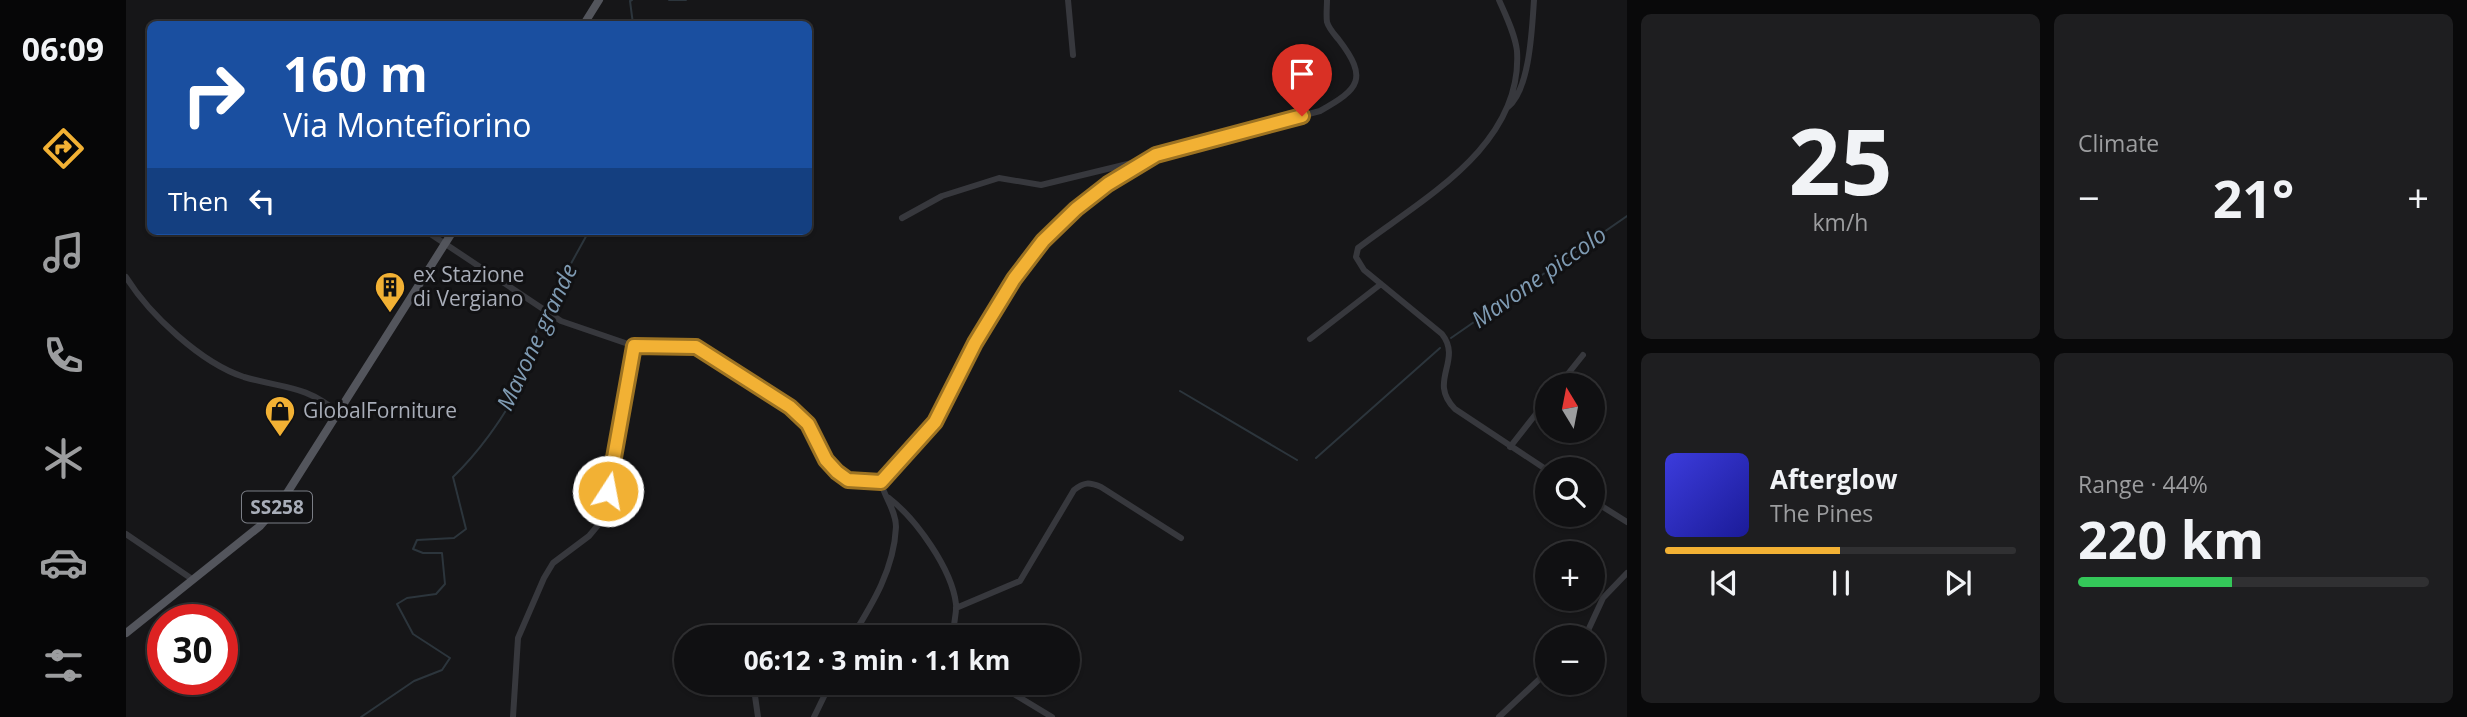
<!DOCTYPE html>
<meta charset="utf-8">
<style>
:root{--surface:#101012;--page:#1e1e20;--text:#f1f3f6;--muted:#9c9d9f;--line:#303032;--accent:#f2b134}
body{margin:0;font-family:"Open Sans",sans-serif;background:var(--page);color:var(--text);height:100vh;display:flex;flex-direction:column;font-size:26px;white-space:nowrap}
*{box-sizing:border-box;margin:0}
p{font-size:23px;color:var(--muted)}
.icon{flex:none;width:38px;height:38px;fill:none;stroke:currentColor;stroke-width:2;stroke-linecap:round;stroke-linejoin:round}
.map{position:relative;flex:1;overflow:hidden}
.sheet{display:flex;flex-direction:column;gap:14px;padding:14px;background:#09090a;width:840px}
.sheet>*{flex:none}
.banner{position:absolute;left:21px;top:21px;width:665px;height:214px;border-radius:10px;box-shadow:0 2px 5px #0004,0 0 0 2px var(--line);background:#1a4fa0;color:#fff;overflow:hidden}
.needle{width:46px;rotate:350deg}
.fabs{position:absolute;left:1409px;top:373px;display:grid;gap:14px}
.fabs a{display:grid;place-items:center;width:70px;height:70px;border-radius:50%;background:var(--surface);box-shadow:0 2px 5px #0004,0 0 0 2px var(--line);font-size:35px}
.speed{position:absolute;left:21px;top:604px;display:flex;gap:14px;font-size:35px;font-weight:700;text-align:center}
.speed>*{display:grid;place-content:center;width:91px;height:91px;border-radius:50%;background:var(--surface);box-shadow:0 2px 5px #0004,0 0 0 2px var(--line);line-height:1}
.speed .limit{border:10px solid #d22;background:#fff;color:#111}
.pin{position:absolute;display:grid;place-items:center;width:60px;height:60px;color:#fff;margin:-72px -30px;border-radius:50% 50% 50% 0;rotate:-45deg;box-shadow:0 0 7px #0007}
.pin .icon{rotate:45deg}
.me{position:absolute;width:77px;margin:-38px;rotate:11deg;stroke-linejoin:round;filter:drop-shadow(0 0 5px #0008)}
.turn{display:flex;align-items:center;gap:24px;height:147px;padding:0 21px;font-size:32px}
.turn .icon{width:91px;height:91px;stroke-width:2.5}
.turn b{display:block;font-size:49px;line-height:60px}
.then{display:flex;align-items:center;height:66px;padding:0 21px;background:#0003;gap:14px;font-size:26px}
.big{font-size:52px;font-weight:700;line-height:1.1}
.sheet .tile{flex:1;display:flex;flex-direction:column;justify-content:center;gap:10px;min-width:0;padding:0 24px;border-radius:10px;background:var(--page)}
.sheet .dial{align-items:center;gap:0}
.dial b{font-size:91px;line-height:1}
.song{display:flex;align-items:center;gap:21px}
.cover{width:84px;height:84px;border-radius:10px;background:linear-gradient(135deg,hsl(240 70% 55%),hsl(240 70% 35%))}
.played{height:7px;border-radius:4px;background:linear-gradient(90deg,var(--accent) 50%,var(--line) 50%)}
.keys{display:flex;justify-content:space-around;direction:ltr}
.heat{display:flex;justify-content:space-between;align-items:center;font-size:38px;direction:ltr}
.charge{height:10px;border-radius:5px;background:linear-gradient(90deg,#34c759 44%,var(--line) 0)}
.sheet .tiles{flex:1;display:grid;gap:14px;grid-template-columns:repeat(2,1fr)}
.trip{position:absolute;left:548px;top:625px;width:406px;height:70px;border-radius:35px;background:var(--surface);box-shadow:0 2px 5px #0004,0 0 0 2px var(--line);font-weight:700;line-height:70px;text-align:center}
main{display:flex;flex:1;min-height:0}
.menu{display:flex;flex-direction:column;width:126px;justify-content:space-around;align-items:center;background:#060607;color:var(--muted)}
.menu .icon{width:49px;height:49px}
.menu .on{color:var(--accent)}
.menu b{font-size:32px;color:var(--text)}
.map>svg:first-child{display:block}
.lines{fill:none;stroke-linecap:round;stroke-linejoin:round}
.stream{stroke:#2c353c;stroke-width:2}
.minor{stroke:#37383d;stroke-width:6}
.major{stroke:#53555c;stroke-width:8}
.route-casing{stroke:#9d7322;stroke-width:18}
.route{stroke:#f2b134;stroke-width:12}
.labels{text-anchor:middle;stroke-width:6;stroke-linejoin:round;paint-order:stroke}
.shield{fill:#111113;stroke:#7b7e86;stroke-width:2}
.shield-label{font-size:19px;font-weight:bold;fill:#a8adb8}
.poi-label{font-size:21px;fill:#a8adb8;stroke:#111113;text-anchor:start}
.water-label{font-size:23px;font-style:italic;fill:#7f9bb3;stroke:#111113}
</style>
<main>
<nav class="menu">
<b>06:09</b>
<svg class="icon on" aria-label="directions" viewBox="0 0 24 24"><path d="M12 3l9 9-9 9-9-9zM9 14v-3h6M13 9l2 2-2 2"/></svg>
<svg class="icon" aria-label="music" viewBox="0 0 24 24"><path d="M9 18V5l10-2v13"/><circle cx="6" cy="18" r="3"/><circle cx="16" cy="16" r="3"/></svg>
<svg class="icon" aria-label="phone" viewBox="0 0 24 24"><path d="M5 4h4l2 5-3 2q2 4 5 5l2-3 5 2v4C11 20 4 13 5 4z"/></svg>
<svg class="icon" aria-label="climate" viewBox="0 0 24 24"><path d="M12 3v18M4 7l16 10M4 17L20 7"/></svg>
<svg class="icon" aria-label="car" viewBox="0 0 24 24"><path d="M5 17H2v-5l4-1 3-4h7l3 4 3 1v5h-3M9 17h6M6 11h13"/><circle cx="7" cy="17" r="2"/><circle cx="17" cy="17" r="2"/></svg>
<svg class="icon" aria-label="filters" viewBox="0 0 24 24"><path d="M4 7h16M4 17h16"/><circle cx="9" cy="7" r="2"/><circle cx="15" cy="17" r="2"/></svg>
</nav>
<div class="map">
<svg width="1501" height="717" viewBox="0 0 1501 717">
<rect width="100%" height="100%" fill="#161618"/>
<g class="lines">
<path class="stream" d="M506 0 504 1 507 24
M543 0H560
M421 307 463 231
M1325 338 1501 216
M1054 391 1171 460
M1190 458 1314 348
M235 717 288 681 316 670 324 658 287 634 271 604 281 598 310 594 319 584 316 553H297L287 549 291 540 328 538 340 529 327 477C351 454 377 419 392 389 404 364 405 336 418 312"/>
<path class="minor" d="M942 0 947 55
M1373 0C1380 16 1389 34 1391 51 1397 146 1296 199 1232 248L1230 257 1238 270 1316 334C1337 361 1301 381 1329 409L1421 470
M1382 107C1404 89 1406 28 1408 0
M776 218 816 196 873 178 915 185 1010 162
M300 231 435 321 508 346 524 348 554 345 570 347 664 407 682 424 700 460 711 473 722 480 755 482
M0 277C23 314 75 363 118 377 159 389 177 384 213 413
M1184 339 1255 284
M1433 385 1457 355
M1384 447 1421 400
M755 482 809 422 849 343 888 279 917 241 950 210 982 184 1030 154 1194 111C1234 89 1242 78 1213 40 1209 35 1203 29 1201 22 1200 15 1201 7 1201 0
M763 498C790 519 826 569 830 604 831 615 826 626 828 637
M1466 500 1501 522
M0 534 66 579
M830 608 894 581 948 490C958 482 963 482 975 487L1055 538
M726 637C747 603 768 569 770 527 770 510 758 497 755 482
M1459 637 1477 598 1501 573
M868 682 926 717
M387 717 392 638 418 578 427 563 463 536 473 524 479 506 508 346
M632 717 629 696 637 682
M688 717 705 682
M1373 717 1421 672"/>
<path class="major" d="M458 24 473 0
M0 633 134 526 156 501 327 231"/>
</g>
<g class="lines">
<g class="route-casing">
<path id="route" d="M482 491 508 346 570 347 664 407 682 424 700 460 711 472 722 480 755 482 809 422 849 343 888 279 917 241 950 209 982 184 1030 155 1176 116"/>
</g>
<use href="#route" class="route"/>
</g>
<defs>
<g id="building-pin" transform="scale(1.575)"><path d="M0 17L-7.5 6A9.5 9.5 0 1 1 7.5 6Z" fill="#f2b134" stroke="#111113"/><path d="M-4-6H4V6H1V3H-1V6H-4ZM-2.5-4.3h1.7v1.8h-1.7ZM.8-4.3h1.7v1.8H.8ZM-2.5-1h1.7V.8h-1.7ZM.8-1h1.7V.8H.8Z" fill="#111"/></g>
<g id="shop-pin" transform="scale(1.575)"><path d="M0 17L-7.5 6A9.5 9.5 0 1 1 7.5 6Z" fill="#f2b134" stroke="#111113"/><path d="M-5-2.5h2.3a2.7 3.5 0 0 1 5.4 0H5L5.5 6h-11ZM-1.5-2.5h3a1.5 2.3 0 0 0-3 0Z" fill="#111"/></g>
</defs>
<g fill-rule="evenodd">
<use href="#building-pin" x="264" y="287"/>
<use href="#shop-pin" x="154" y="411"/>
</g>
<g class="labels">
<rect class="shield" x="116" y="491.5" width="70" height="31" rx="5"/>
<g class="shield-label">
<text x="151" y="514">SS258</text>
</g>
<g class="poi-label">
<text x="287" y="282">ex Stazione<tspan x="287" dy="24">di Vergiano</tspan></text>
<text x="177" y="418">GlobalForniture</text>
</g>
<g class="water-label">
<text transform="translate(1413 277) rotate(-35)" y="8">Mavone piccolo</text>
<text transform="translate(411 337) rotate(-65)" y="8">Mavone grande</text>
</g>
</g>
</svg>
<div class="fabs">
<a><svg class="needle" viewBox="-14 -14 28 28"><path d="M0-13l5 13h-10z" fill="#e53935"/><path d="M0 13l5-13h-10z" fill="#9c9d9f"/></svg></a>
<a><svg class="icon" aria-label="search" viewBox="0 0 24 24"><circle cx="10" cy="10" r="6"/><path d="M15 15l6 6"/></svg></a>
<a>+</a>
<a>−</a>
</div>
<div class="speed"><div class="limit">30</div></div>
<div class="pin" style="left:1176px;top:116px;background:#d93025"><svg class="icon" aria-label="arrive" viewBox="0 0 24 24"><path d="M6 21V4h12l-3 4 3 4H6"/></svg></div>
<svg class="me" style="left:482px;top:491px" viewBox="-20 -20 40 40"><circle r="17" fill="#f2b134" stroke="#fff" stroke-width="3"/><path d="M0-11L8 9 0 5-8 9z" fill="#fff"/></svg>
<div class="trip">06:12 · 3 min · 1.1 km</div>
<div class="banner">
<div class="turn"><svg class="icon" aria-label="right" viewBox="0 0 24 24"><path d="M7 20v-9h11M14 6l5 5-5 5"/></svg><div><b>160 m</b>Via Montefiorino</div></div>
<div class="then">Then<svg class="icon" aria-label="left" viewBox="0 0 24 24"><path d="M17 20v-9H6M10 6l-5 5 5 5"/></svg></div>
</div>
</div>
<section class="sheet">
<div class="tiles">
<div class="tile dial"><b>25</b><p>km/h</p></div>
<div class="tile"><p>Climate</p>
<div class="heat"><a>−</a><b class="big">21°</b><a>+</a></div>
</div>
<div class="tile">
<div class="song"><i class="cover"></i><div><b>Afterglow</b><p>The Pines</p></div></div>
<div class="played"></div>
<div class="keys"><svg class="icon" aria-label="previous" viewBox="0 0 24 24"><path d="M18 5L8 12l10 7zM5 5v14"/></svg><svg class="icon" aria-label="pause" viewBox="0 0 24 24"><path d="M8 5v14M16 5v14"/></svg><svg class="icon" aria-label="next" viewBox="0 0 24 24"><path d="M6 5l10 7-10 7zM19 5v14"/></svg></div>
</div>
<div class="tile"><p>Range · 44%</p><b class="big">220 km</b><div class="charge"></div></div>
</div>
</section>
</main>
